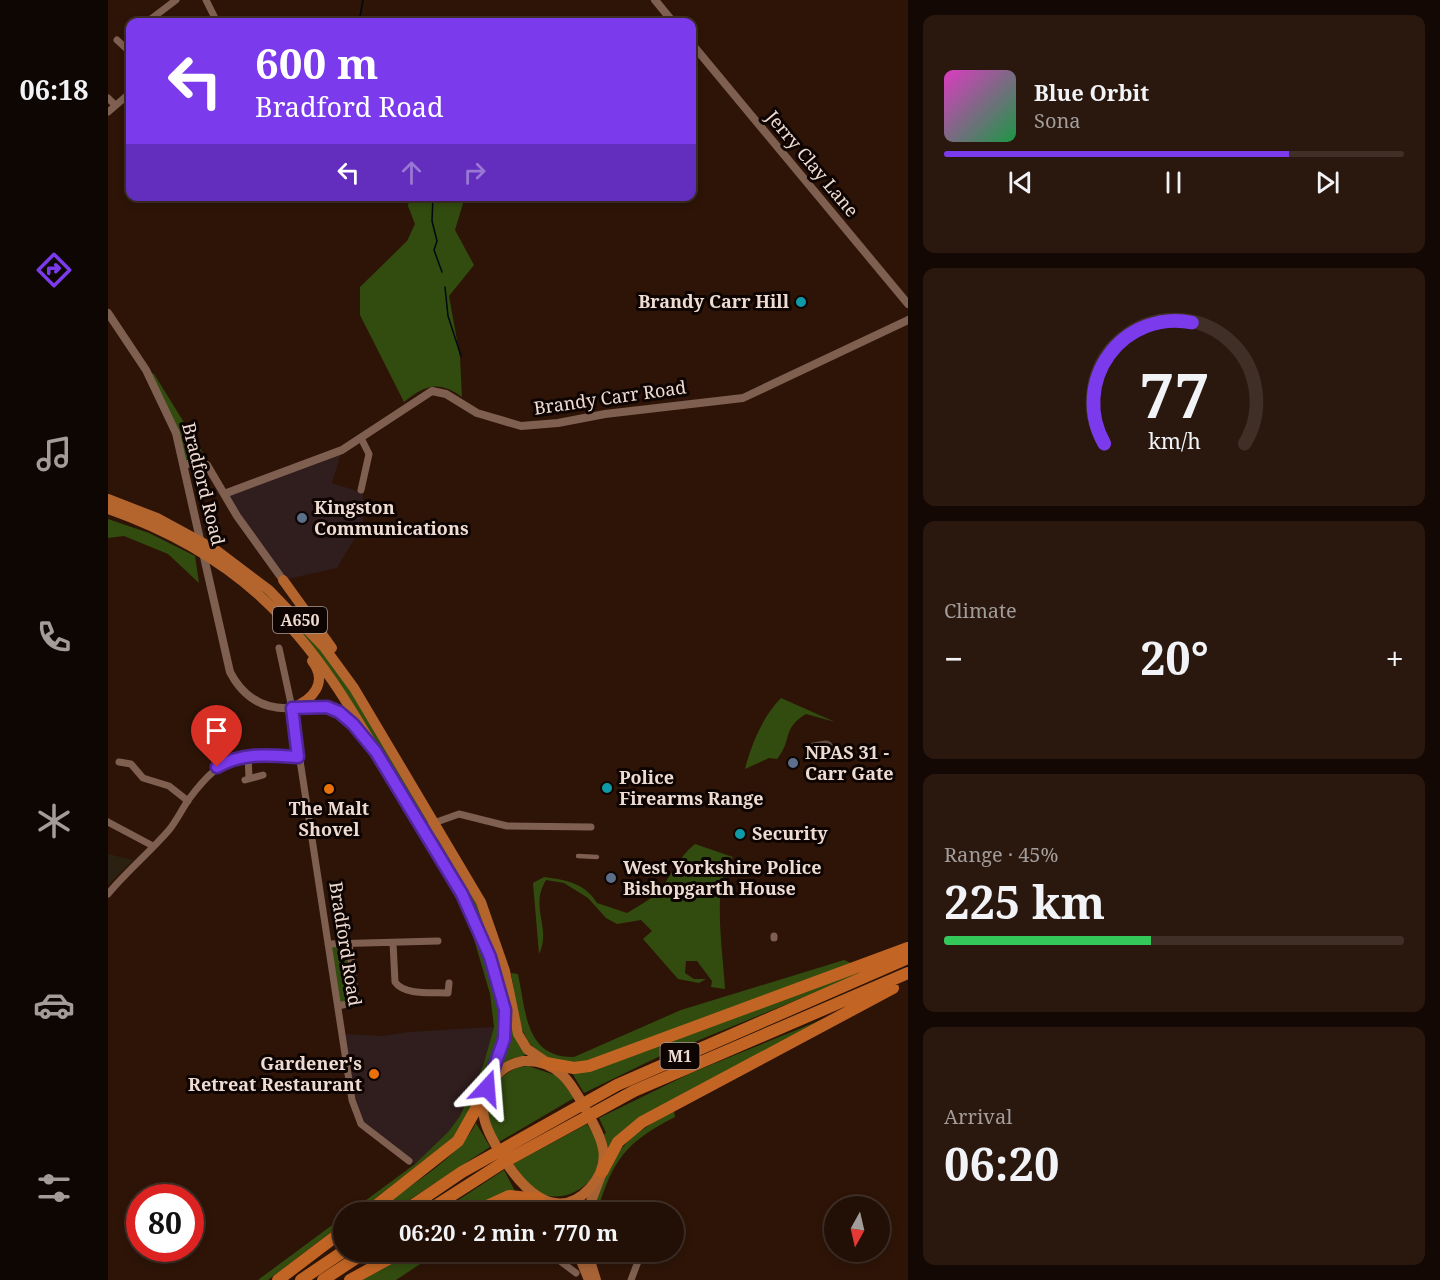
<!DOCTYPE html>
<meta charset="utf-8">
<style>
:root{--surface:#220f05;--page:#2a180f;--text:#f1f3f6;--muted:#a29c9a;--line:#3f2f27;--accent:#7c3aed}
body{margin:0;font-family:"Noto Serif",serif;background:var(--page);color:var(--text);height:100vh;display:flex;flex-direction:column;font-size:22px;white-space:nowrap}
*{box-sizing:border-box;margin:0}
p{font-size:20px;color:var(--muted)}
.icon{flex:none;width:33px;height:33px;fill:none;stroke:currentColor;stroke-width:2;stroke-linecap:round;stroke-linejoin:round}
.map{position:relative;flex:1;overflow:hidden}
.drawer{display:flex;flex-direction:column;gap:15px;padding:15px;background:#130803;width:532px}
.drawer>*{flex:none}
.top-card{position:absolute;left:18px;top:18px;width:570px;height:183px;border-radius:12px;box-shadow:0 3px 9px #0003,0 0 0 2px var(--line);background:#7c3aed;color:#fff;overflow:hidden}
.needle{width:39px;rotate:188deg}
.tools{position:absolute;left:716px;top:1196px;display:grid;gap:12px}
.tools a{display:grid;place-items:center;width:66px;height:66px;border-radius:50%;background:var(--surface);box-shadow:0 3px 9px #0003,0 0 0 2px var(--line);font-size:30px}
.speed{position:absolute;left:18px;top:1184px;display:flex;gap:12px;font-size:30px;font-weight:700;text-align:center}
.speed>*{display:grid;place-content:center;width:78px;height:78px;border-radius:50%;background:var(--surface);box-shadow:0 3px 9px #0003,0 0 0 2px var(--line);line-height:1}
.speed .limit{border:9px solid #d22;background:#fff;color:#111}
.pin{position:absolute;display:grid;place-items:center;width:51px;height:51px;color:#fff;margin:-62px -26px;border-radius:50% 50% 50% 0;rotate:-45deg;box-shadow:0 0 6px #0007}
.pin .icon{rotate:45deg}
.me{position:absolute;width:66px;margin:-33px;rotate:19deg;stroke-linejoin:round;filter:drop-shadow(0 0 4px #0008)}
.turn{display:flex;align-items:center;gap:21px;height:126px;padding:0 30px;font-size:27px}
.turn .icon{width:78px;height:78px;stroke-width:2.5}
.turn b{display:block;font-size:42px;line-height:51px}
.lanes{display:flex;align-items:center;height:57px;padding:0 30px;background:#0003;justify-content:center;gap:30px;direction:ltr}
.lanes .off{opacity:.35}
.big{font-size:45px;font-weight:700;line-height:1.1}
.drawer .tile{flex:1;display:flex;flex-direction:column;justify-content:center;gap:9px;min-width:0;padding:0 21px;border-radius:12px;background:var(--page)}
.drawer .dial{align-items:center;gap:0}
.dial svg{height:156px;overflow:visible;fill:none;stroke:var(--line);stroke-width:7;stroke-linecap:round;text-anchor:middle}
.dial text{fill:var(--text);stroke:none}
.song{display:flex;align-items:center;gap:18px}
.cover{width:72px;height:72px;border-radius:9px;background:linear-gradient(135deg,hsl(310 70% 55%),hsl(140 70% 35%))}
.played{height:6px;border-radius:3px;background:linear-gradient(90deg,var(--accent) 75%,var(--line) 75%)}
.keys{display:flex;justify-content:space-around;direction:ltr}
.heat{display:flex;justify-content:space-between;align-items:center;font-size:33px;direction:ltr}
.charge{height:9px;border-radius:4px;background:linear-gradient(90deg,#34c759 45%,var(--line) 0)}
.trip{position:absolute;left:225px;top:1202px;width:351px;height:60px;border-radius:30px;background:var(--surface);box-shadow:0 3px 9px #0003,0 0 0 2px var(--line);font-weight:700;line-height:60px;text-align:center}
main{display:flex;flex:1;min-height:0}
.dock{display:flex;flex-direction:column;width:108px;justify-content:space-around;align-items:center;background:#0e0602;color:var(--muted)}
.dock .icon{width:42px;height:42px}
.dock .selected{color:var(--accent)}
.dock b{font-size:27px;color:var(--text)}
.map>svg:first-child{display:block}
.commercial{fill:#301d1e}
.industrial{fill:#2b2112}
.green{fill:#324c0f}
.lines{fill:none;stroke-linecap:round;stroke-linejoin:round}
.stream{stroke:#01080f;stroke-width:1.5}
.taxiway{stroke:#644e42;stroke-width:15}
.pedestrian{stroke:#7e5f50;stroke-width:4.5}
.minor{stroke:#7e5f50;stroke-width:7}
.tertiary{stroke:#7e5f50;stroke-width:8}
.primary{stroke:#a76336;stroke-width:10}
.trunk{stroke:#b4642d;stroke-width:10}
.motorway{stroke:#c26524;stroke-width:12}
.route-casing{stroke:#51269a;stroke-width:15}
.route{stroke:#7c3aed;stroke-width:10}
.culture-dot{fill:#0f9aa8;stroke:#0e0402;stroke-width:2}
.service-dot{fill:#5c6f8a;stroke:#0e0402;stroke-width:2}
.food-dot{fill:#e8710a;stroke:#0e0402;stroke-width:2}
.labels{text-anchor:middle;stroke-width:6;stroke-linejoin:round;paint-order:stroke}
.shield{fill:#0e0402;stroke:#ab9b94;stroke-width:1.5}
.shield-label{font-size:16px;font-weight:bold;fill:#eedcd3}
.street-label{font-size:18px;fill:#eedcd3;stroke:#0e0402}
.poi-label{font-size:18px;font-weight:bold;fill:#eedcd3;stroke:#0e0402;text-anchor:start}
</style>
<main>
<nav class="dock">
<b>06:18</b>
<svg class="icon selected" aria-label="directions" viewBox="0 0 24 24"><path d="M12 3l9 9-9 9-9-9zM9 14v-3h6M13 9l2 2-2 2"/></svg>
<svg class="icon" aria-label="music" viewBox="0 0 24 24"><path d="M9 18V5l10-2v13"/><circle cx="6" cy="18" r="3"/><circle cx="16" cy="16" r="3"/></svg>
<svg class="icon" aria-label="phone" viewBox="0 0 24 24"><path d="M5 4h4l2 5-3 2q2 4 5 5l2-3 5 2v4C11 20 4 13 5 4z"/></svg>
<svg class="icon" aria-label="climate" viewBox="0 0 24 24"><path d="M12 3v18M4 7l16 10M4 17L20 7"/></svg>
<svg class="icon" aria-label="car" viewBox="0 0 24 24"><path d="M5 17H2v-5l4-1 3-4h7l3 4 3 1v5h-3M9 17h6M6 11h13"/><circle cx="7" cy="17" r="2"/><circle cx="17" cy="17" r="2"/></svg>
<svg class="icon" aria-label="filters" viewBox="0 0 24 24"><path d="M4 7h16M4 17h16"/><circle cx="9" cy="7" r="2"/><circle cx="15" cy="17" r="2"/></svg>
</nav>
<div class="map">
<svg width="800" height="1280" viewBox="0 0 800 1280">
<rect width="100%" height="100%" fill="#2d1407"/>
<path class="commercial" d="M234 450 224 483 255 493V524L229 568 175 580 116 494Z
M386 1027 375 1066 352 1116 341 1131 307 1164 291 1155 253 1124 244 1100 235 1034 274 1036 301 1032Z"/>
<path class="industrial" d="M0 854 25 860 0 885Z"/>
<path class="green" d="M301 197H357L347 230 366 265 341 296 352 357 354 397C331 380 317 385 296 402L252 315V287L299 241 307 224 300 206Z
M38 370 46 374 95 453 99 465H76L73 451Z
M0 519 41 533 87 556 91 583 60 554 16 536 0 538Z
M130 569C156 589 183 613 204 638 250 694 285 759 322 821L319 829 237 693Z
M673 698 727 722 698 714C673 729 685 740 669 759L661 758 637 769C643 745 655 716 673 698Z
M329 833 358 880 382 935 411 1045 418 1055 403 1059 391 1066 400 1032 354 886 325 834Z
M587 844 625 857C602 880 616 958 617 989L603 987 604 981 589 961H578L577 973 586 979H598L591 983 570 979 535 939 544 931 533 920 509 924 498 918 480 898 456 883 438 880C421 908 444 928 431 954L425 883 436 877C458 880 477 883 489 903L519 913C529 907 542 900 550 892 564 876 570 857 587 844Z
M363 929 372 944 392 1008 393 1036 376 1081 351 1133 250 1212H242L307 1164 341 1131 352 1116 375 1066 386 1027 382 994Z
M241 943 248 1002 230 1006 220 944Z
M789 955 759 971 550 1057 476 1093 464 1073Z
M736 960 743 963 477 1064C466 1063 451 1063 440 1058 408 1044 409 1003 403 973L410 974C418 1011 417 1058 466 1057L573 1010Z
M725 1015 563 1101 500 1149 496 1134 498 1133 491 1118 583 1073Z
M420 1066 450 1076 466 1098 391 1142 382 1128 378 1099C389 1082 399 1067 420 1066Z
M566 1111 567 1117C518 1142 505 1159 489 1212H482C507 1153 508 1142 566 1111Z
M368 1123 382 1147 283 1212H265C298 1188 350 1159 368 1123Z
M479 1124C485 1133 491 1143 491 1154 493 1186 452 1208 426 1190 418 1184 412 1172 405 1164Z
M396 1170 408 1193 360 1212H332Z
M235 1217V1223L160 1280H150Z
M307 1251H332L288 1280H254Z"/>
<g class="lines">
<path class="stream" d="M251 22 255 0
M325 196 324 221 329 241 326 250 334 272
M337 287 340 316 353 356"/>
<path class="taxiway" d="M706 750 718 748"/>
<path class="pedestrian" d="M470 856 489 857"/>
<path class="minor" d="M98 0 109 22
M39 22 68 0
M9 40 22 52
M0 98 7 105
M0 112 22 93
M253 490 261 454 253 438
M171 648 184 708 244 1100 253 1124 301 1161
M140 755 141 778
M11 762 23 764 35 778 61 786 80 801
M137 780 155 775
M0 822 45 846
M326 839 323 824 351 814 399 826 483 827
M0 894C19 871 42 852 61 830 69 820 74 809 81 799 116 752 135 752 190 757
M666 936V938
M285 943 287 982C297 996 324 992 340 993L341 983
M220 944 330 941
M230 1006 248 1002 241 943
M439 1251 468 1273
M523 1280 534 1251"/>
<path class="tertiary" d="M547 0 565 22
M584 44 800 304
M0 313 38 370 68 433 122 672C135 697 155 710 184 708
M76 465 91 461 99 465 129 516 175 580
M116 494 234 450 324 391 338 394 369 413 413 426 450 423 497 414 635 398 800 320"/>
<path class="primary" d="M479 1212 493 1175
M469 1251 481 1280
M479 1251 488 1280"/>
<path class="trunk" d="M0 499 49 518 108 550 161 590 216 647 246 688 373 902 397 971 410 1034 419 1049 438 1062
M0 509C57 529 111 558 155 599 217 656 256 731 298 802 333 859 370 914 388 979 392 992 397 1005 398 1018 399 1042 386 1065 379 1088
M175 580 224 648
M192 707C218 703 235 710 250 732
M184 708C204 700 221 683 204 661
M415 1061C449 1059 463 1082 478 1110 493 1138 507 1160 482 1188 448 1225 414 1188 396 1159 380 1133 364 1108 385 1080 393 1069 401 1064 415 1061Z"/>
<path class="motorway" d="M438 1063 466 1068 481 1066 800 948
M494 1172 510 1142 534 1122 785 988
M260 1212 350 1141 377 1093
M295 1212 354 1172 509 1085 800 958
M318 1212 396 1162 526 1091 800 973
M366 1212 401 1196 431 1199
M170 1280 236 1230
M193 1280 236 1251
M215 1280 259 1251
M242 1280 295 1251"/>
</g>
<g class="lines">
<g class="route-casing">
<path id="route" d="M109 767C135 752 162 755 190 757L184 708 219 707 231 712 245 724 268 752 354 894 382 957 397 1010 396 1039 379 1088"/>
</g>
<use href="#route" class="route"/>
</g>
<g class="culture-dot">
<circle cx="693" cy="302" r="6"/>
<circle cx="499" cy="788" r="6"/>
<circle cx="632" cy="834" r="6"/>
</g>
<g class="service-dot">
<circle cx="194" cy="518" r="6"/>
<circle cx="685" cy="763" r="6"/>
<circle cx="503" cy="878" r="6"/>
</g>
<g class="food-dot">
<circle cx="221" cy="789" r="6"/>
<circle cx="266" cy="1074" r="6"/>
</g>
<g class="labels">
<g class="shield">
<rect x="165" y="607" width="54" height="26" rx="4.5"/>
<rect x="552.5" y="1043" width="39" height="26" rx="4.5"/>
</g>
<g class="shield-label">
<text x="192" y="626">A650</text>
<text x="572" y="1062">M1</text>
</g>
<g class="street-label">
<text transform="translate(704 164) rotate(50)" y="6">Jerry Clay Lane</text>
<text transform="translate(502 398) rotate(-8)" y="6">Brandy Carr Road</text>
<text transform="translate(95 484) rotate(76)" y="6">Bradford Road</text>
<text transform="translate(237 944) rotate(81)" y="6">Bradford Road</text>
</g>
<g class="poi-label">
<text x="681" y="308" text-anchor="end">Brandy Carr Hill</text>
<text x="206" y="514">Kingston<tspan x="206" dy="21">Communications</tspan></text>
<text x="697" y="759">NPAS 31 -<tspan x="697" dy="21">Carr Gate</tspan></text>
<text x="511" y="784">Police<tspan x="511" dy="21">Firearms Range</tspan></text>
<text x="221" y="815" text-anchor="middle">The Malt<tspan x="221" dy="21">Shovel</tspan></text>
<text x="644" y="840">Security</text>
<text x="515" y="874">West Yorkshire Police<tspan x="515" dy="21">Bishopgarth House</tspan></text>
<text x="254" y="1070" text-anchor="end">Gardener's<tspan x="254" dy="21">Retreat Restaurant</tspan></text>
</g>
</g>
</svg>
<div class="tools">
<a><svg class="needle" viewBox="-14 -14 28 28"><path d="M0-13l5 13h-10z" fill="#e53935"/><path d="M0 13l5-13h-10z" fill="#a29c9a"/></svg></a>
</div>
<div class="speed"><div class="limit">80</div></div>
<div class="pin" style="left:109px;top:767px;background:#d93025"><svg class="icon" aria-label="arrive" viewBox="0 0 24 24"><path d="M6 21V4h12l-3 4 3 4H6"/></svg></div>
<svg class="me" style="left:379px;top:1088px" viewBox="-20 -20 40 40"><path d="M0-17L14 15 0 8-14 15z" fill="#7c3aed" stroke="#fff" stroke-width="4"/></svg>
<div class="trip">06:20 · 2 min · 770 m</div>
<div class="top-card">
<div class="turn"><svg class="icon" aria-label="left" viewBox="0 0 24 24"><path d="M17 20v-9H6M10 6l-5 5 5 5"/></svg><div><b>600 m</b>Bradford Road</div></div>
<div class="lanes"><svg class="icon" aria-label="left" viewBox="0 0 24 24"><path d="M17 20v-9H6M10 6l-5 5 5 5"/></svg><svg class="icon off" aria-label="ahead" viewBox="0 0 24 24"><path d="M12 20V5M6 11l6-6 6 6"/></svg><svg class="icon off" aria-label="right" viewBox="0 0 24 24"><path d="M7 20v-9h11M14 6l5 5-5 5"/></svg></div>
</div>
</div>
<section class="drawer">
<div class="tile">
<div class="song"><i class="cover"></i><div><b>Blue Orbit</b><p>Sona</p></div></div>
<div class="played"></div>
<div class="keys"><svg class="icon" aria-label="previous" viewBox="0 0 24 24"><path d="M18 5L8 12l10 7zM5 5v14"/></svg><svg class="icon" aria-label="pause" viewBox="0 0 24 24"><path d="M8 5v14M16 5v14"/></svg><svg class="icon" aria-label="next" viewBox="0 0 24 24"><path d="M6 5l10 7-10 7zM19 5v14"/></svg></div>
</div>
<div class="tile dial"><svg viewBox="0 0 100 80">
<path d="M14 69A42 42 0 1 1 86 69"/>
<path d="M14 69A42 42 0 0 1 59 7" stroke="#7c3aed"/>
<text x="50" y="56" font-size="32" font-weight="700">77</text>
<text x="50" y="72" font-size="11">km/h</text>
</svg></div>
<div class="tile"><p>Climate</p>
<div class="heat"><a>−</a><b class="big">20°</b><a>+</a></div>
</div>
<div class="tile"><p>Range · 45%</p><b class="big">225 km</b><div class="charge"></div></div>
<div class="tile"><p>Arrival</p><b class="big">06:20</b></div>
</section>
</main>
